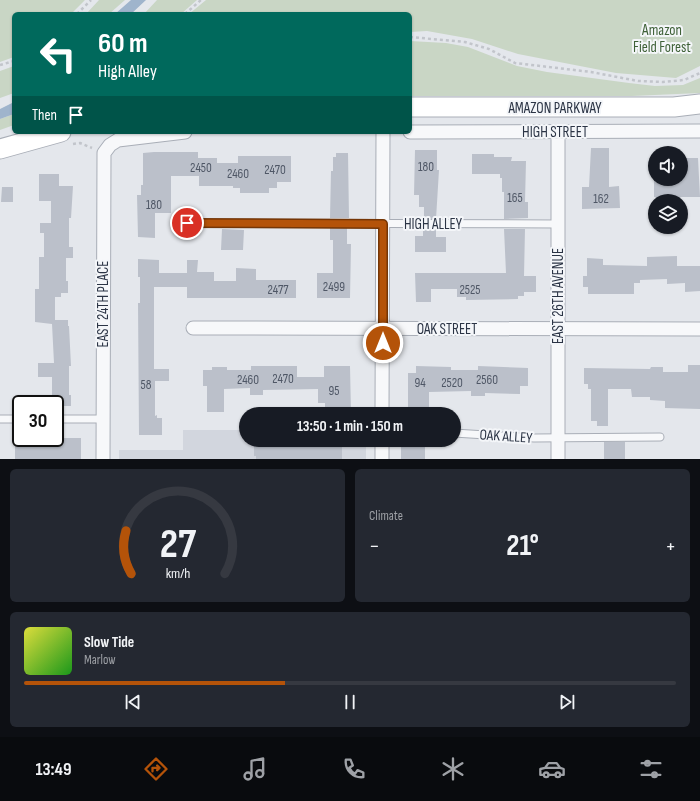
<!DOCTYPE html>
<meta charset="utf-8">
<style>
:root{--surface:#171b24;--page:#242831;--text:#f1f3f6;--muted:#9ea1a6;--line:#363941;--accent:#b45309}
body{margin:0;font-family:"Sofia Sans Condensed",sans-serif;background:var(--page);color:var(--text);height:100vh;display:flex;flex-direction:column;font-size:15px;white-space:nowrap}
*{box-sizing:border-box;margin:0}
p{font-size:13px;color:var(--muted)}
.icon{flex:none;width:22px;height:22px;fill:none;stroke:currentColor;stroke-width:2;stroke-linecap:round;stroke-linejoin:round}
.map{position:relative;height:459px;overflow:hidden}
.side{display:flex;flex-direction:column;gap:10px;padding:10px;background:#0d0f14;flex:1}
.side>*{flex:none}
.top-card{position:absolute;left:12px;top:12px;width:400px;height:122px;border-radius:6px;box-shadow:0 1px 3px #0004;background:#00695c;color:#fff;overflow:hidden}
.tools{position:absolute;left:648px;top:146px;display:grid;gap:8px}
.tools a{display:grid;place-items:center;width:40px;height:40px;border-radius:50%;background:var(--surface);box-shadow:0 1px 3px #0004;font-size:20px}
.speed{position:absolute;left:12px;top:395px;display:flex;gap:8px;font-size:20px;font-weight:700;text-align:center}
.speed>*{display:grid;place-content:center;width:52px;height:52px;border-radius:50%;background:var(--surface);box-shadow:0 1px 3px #0004;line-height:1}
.speed .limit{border:2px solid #111;border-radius:6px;background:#fff;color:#111}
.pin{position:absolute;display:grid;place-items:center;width:34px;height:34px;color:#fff;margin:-17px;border:2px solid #fff;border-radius:50%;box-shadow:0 1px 4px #0007}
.me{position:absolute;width:44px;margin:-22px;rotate:0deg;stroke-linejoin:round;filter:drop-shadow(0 0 3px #0008)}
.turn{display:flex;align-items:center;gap:14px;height:84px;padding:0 20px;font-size:18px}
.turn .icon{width:52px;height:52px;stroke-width:2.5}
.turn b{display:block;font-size:28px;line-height:34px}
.then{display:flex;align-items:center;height:38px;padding:0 20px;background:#0003;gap:8px;font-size:15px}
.big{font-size:30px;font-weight:700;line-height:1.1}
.side .card{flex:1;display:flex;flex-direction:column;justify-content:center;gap:6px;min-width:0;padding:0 14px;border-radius:6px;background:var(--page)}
.side .dial{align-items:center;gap:0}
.dial svg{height:104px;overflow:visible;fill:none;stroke:var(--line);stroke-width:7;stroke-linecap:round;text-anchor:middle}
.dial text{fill:var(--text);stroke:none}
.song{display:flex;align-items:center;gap:12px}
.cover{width:48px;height:48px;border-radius:6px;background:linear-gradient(135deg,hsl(60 70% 55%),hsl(120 70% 35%))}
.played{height:4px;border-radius:2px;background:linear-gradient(90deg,var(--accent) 40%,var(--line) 40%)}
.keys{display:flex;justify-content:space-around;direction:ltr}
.heat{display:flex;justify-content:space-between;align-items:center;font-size:22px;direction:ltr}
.side .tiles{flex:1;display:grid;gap:10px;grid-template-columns:1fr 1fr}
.card:last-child{grid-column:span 2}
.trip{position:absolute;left:239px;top:407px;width:222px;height:40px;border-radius:20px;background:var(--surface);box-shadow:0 1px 3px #0004;font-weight:700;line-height:40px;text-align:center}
.dock{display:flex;height:64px;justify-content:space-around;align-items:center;background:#090b0e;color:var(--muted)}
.dock .icon{width:28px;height:28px}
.dock .on{color:var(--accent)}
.dock b{font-size:18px;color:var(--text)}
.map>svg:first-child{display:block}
.built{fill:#d2d6de}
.green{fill:#c9d6c5}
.water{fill:#9fb4cc}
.building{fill:#bbc0ca}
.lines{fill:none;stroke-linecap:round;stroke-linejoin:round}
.service-casing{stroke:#a9aeb7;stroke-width:9}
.minor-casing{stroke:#a9aeb7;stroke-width:15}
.secondary-casing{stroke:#a9aeb7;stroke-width:21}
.path{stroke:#c2c5cb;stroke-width:2.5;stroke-dasharray:3 3;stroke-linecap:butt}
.service{stroke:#f7f8fa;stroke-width:7}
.minor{stroke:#f7f8fa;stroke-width:13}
.secondary{stroke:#fff;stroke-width:19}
.route-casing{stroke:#753606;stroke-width:10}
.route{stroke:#b45309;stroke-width:7}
.labels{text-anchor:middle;stroke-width:4;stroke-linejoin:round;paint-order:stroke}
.number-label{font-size:13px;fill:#4f5766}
.park-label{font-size:15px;fill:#3f6138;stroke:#f4f6f9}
.street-label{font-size:15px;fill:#2b3445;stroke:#f4f6f9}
</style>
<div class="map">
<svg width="700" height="459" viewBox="0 0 700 459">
<rect width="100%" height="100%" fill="#e4e7ec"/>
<path class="built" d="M183 430H246V440H366V459H119V450H183Z"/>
<path class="green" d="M0 0H85L71 14H14V57L0 62Z
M99 0H125L109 14H86Z
M157 0H197L181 14H144Z
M206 0H700V66L676 78 616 73 518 54 472 39 427 31 410 32V14H189Z
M410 41 446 43 468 47 517 66 547 72 629 83 655 86 683 85 700 78V93L632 96H410Z
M14 66V93L0 98V71Z
M14 114V125L0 130V119Z"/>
<path class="water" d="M131 0H146L131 14H115Z
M14 102V114L0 119V109Z"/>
<path class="building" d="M591 148H609V187L619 186 620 208 582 209V187H589Z
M415 150H437V170H439L436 219H424V207H419V195H414Z
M154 152H198V158H217V163H238V156H291V182H277V188H269V193H240V188H233V186H199V176H171V213H155V238L138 237 137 195H141V185H143V153Z
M336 153H348L349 218H330L331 171H333V157H336Z
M472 154H494V157H512L511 161H526L525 202H528V218L504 219V192H502V178H500V174H472Z
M681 158H698L700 197H654V179H681Z
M39 174H59V186H73L71 218H69V247H73V258H66V281H68V293H61V297H55V320H68V326H69L71 366H69V395H71V406H55V404H52V377H38V363H54L52 324 35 322V289H39V257H44V233H40V223H51V201H39Z
M2 187H13V202H1Z
M330 228H347V244H351L350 298H317V273H333V240H330Z
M222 229 244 230 243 250H221Z
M423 229H436V237H446V252H415V236H423Z
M504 229H525L524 276H536V292H524V296H518V299L466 300V297H457V289H431V302H416L415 273H506Z
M677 256V266H700V291L685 292V283L667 284V279L640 280V283H634V294H588V287H583V276H587V258L603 259V265L647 266V257Z
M138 259 159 260V273H187V260H198L197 272H214V281H236V268L256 269V280H296V298H187V287H154V369H169V381H155V416L157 415V418H162V435H139L138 303H140V277H138Z
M688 365H700V409L665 408V401L650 400V397H632L631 389H608V426H597V421H591V389H588V384H584V368L650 369 651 367H663V372H688Z
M251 366H297V377H324V366H350L351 414H325V403H318V389L263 390V395H250V388L224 389V412H207V386H203V370H212V367H227V370H251Z
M416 366 451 367V370H478V366L528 368V386H520V394L485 393V396H471V391L429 392V414H408V373H416Z
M53 438H81V459H15V443H53Z
M254 440H342V459H256V456H254Z
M401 442H425V459H401Z
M604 442H625V459H604Z"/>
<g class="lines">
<g class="service-casing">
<path id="service" d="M187 223 558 224
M0 419H21
M55 419H103
M454 433 534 438 660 437"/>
</g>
<g class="minor-casing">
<path id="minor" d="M410 132 700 131
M193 328 700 329
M382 414 383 132
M103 459 104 153 110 145 118 140 185 132
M382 459V440
M558 459V132"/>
</g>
<g class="secondary-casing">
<path id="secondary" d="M410 107H674L700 104
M0 149 61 132"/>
</g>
<path class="path" d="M77 14 91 0
M185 14 201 0
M410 37 465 42 489 49 515 63 591 72 638 81 663 82 684 80 700 73
M0 65 14 61
M73 144 80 143 92 148"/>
<use href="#service" class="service"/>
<use href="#minor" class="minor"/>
<use href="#secondary" class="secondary"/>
</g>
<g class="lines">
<g class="route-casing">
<path id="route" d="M187 223 383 224V343"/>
</g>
<use href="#route" class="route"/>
</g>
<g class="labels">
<g class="number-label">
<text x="426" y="171">180</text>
<text x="201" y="172">2450</text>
<text x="275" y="174">2470</text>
<text x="238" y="178">2460</text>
<text x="515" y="202">165</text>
<text x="601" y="203">162</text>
<text x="154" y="209">180</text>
<text x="334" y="291">2499</text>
<text x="278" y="294">2477</text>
<text x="470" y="294">2525</text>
<text x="283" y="383">2470</text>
<text x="248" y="384">2460</text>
<text x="487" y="384">2560</text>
<text x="420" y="387">94</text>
<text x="452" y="387">2520</text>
<text x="146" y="389">58</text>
<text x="334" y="395">95</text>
</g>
<g class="park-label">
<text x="662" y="35">Amazon<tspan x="662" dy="17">Field Forest</tspan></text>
</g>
<g class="street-label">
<text x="555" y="113">AMAZON PARKWAY</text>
<text x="555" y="137">HIGH STREET</text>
<text x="433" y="229">HIGH ALLEY</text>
<text transform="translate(558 296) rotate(-90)" y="5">EAST 26TH AVENUE</text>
<text transform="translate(103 304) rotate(-90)" y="5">EAST 24TH PLACE</text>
<text x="447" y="334">OAK STREET</text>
<text transform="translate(506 436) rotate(4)" y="5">OAK ALLEY</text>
</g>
</g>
</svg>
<div class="tools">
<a><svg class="icon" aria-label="sound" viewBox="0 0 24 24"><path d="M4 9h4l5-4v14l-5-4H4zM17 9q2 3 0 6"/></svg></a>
<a><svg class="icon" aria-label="layers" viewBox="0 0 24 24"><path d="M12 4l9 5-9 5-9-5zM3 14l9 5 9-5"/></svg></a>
</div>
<div class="speed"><div class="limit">30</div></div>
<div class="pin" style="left:187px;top:223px;background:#d93025"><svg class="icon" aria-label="arrive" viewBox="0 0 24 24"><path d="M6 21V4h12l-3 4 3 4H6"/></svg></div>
<svg class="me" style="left:383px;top:343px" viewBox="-20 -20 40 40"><circle r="17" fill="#b45309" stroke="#fff" stroke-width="3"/><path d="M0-11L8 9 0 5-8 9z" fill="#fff"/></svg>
<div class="trip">13:50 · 1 min · 150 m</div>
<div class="top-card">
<div class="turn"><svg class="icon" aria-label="left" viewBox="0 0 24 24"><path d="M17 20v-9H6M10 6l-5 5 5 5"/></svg><div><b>60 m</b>High Alley</div></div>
<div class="then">Then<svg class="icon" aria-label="arrive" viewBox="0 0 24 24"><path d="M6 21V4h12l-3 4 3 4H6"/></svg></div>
</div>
</div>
<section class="side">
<div class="tiles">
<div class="card dial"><svg viewBox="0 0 100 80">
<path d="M14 69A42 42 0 1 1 86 69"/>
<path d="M14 69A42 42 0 0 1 10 36" stroke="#b45309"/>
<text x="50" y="56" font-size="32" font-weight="700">27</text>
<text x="50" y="72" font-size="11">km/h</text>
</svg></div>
<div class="card"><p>Climate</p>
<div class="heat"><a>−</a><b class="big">21°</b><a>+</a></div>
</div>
<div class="card">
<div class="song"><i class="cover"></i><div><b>Slow Tide</b><p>Marlow</p></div></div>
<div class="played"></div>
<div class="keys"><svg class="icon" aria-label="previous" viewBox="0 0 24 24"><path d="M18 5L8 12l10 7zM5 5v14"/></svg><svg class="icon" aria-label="pause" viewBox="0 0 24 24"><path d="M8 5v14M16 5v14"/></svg><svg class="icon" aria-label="next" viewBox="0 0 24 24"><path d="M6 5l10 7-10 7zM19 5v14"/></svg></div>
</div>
</div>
</section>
<nav class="dock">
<b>13:49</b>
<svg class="icon on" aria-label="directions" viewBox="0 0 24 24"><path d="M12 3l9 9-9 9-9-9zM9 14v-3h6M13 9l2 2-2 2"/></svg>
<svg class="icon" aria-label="music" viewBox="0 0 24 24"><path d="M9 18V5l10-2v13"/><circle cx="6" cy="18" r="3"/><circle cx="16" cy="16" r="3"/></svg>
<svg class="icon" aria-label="phone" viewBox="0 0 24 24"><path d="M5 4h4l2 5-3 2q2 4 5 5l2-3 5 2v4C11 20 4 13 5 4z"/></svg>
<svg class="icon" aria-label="climate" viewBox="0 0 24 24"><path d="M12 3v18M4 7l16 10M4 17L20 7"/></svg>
<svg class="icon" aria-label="car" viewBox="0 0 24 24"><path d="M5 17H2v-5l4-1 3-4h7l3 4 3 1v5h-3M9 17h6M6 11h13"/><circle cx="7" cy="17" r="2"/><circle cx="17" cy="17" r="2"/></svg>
<svg class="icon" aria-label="filters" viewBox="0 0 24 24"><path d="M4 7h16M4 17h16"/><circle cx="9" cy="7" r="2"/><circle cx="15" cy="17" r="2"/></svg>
</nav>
